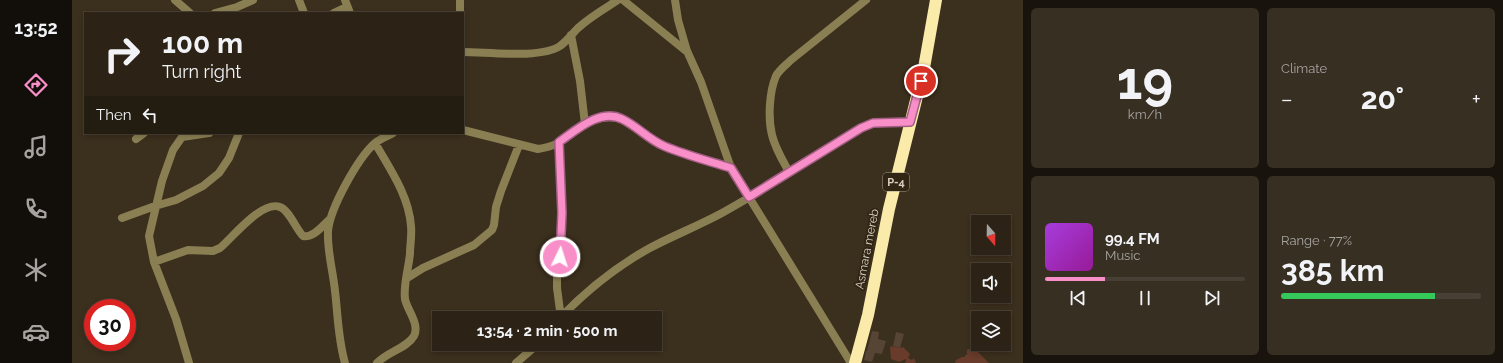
<!DOCTYPE html>
<meta charset="utf-8">
<style>
:root{--surface:#2c2316;--page:#382f23;--text:#f1f3f6;--muted:#a6a4a1;--line:#484035;--accent:#f98fc9}
body{margin:0;font-family:Raleway,sans-serif;background:var(--page);color:var(--text);height:100vh;display:flex;flex-direction:column;font-size:15px;white-space:nowrap}
*{box-sizing:border-box;margin:0}
p{font-size:13px;color:var(--muted)}
.icon{flex:none;width:22px;height:22px;fill:none;stroke:currentColor;stroke-width:2;stroke-linecap:round;stroke-linejoin:round}
.map{position:relative;flex:1;overflow:hidden}
.panel{display:flex;flex-direction:column;gap:8px;padding:8px;background:#18130c;width:480px}
.panel>*{flex:none}
.guide{position:absolute;left:12px;top:12px;width:380px;height:122px;border-radius:0px;box-shadow:0 2px 6px #0003,0 0 0 1px var(--line);background:#2c2316;color:var(--text);overflow:hidden}
.needle{width:26px;rotate:160deg}
.controls{position:absolute;left:899px;top:215px;display:grid;gap:8px}
.controls a{display:grid;place-items:center;width:40px;height:40px;border-radius:0px;background:var(--surface);box-shadow:0 2px 6px #0003,0 0 0 1px var(--line);font-size:20px}
.speed{position:absolute;left:12px;top:299px;display:flex;gap:8px;font-size:20px;font-weight:700;text-align:center}
.speed>*{display:grid;place-content:center;width:52px;height:52px;border-radius:50%;background:var(--surface);box-shadow:0 2px 6px #0003,0 0 0 1px var(--line);line-height:1}
.speed .limit{border:6px solid #d22;background:#fff;color:#111}
.pin{position:absolute;display:grid;place-items:center;width:34px;height:34px;color:#fff;margin:-17px;border:2px solid #fff;border-radius:50%;box-shadow:0 1px 4px #0007}
.me{position:absolute;width:44px;margin:-22px;rotate:4deg;stroke-linejoin:round;filter:drop-shadow(0 0 3px #0008)}
.turn{display:flex;align-items:center;gap:14px;height:84px;padding:0 12px;font-size:18px}
.turn .icon{width:52px;height:52px;stroke-width:2.5}
.turn b{display:block;font-size:28px;line-height:34px}
.then{display:flex;align-items:center;height:38px;padding:0 12px;background:#0003;gap:8px;font-size:15px}
.big{font-size:30px;font-weight:700;line-height:1.1}
.panel .tile{flex:1;display:flex;flex-direction:column;justify-content:center;gap:6px;min-width:0;padding:0 14px;border-radius:6px;background:var(--page)}
.panel .dial{align-items:center;gap:0}
.dial b{font-size:52px;line-height:1}
.song{display:flex;align-items:center;gap:12px}
.cover{width:48px;height:48px;border-radius:6px;background:linear-gradient(135deg,hsl(280 70% 55%),hsl(300 70% 35%))}
.played{height:4px;border-radius:2px;background:linear-gradient(90deg,var(--accent) 30%,var(--line) 30%)}
.keys{display:flex;justify-content:space-around;direction:ltr}
.heat{display:flex;justify-content:space-between;align-items:center;font-size:22px;direction:ltr}
.charge{height:6px;border-radius:3px;background:linear-gradient(90deg,#34c759 77%,var(--line) 0)}
.panel .tiles{flex:1;display:grid;gap:8px;grid-template-columns:repeat(2,1fr)}
.trip{position:absolute;left:360px;top:311px;width:230px;height:40px;border-radius:0px;background:var(--surface);box-shadow:0 2px 6px #0003,0 0 0 1px var(--line);font-weight:700;line-height:40px;text-align:center}
main{display:flex;flex:1;min-height:0}
.menu{display:flex;flex-direction:column;width:72px;justify-content:space-around;align-items:center;background:#120e09;color:var(--muted)}
.menu .icon{width:28px;height:28px}
.menu .selected{color:var(--accent)}
.menu b{font-size:18px;color:var(--text)}
.map>svg:first-child{display:block}
.green{fill:#683b2a}
.building{fill:#564435}
.lines{fill:none;stroke-linecap:round;stroke-linejoin:round}
.street{stroke:#8a7f53;stroke-width:8}
.highway{stroke:#fbebaa;stroke-width:12}
.route-casing{stroke:#a25d83;stroke-width:10}
.route{stroke:#f98fc9;stroke-width:7}
.labels{text-anchor:middle;stroke-width:3.5;stroke-linejoin:round;paint-order:stroke}
.shield{fill:#312513;stroke:#a69d90;stroke-width:1}
.shield-label{font-size:11px;font-weight:bold;fill:#d8d0c5}
.street-label{font-size:12px;fill:#d8d0c5;stroke:#312513}
</style>
<main>
<nav class="menu">
<b>13:52</b>
<svg class="icon selected" aria-label="directions" viewBox="0 0 24 24"><path d="M12 3l9 9-9 9-9-9zM9 14v-3h6M13 9l2 2-2 2"/></svg>
<svg class="icon" aria-label="music" viewBox="0 0 24 24"><path d="M9 18V5l10-2v13"/><circle cx="6" cy="18" r="3"/><circle cx="16" cy="16" r="3"/></svg>
<svg class="icon" aria-label="phone" viewBox="0 0 24 24"><path d="M5 4h4l2 5-3 2q2 4 5 5l2-3 5 2v4C11 20 4 13 5 4z"/></svg>
<svg class="icon" aria-label="climate" viewBox="0 0 24 24"><path d="M12 3v18M4 7l16 10M4 17L20 7"/></svg>
<svg class="icon" aria-label="car" viewBox="0 0 24 24"><path d="M5 17H2v-5l4-1 3-4h7l3 4 3 1v5h-3M9 17h6M6 11h13"/><circle cx="7" cy="17" r="2"/><circle cx="17" cy="17" r="2"/></svg>
</nav>
<div class="map">
<svg width="951" height="363" viewBox="0 0 951 363">
<rect width="100%" height="100%" fill="#3b2f1d"/>
<path class="green" d="M819 346 828 348 831 347 838 354 836 358 840 360 842 358 844 363H832L834 362V359L827 362 819 359 818 348Z
M897 349 906 352 917 363H883L884 360 890 357H893V355H895V350Z"/>
<path class="building" d="M800 331 807 332 806 339 814 341 810 354 803 353 800 362 792 360 794 351H795Z
M824 332 832 334 828 348 821 346Z"/>
<g class="lines">
<path class="street" d="M103 0 118 13
M227 0 232 13
M273 0 278 13
M388 0V13
M551 0 614 51
M603 0 606 20 615 51 629 82 659 168 779 363
M143 13 165 7 181 0
M262 13 275 7
M499 35 508 81 513 124
M391 52C416 52 468 59 488 46 495 41 500 34 506 28 518 17 532 9 546 0
M391 130 466 149C473 148 480 146 486 143 509 130 521 111 550 119L580 140 591 146 659 168
M64 139 72 133
M487 142 490 213V248L485 276V288L489 318
M303 143C318 169 337 196 339 226 340 235 338 245 338 253 337 267 331 285 333 299 335 310 348 324 342 336 335 348 315 352 305 363
M717 172C711 161 703 148 700 135 696 119 697 92 704 76 707 70 714 65 719 60L794 0
M50 218 83 206 104 200 131 186 147 173 157 158 167 133
M82 262 116 250 141 251 148 248C161 237 190 200 208 207 217 210 224 229 231 236 242 238 251 225 258 219
M335 278 351 268 402 245 420 230 422 225 424 207 429 191 447 145
M488 318C514 291 544 267 576 249 600 236 626 226 650 213 697 187 743 156 789 128L801 123 838 122
M117 363 104 319 82 262 77 236 90 181 101 150 110 137 137 133
M273 363C266 339 266 316 263 291 261 271 255 251 256 231 258 208 286 158 303 143 308 139 316 136 321 133
M444 363 466 344"/>
<path class="highway" d="M783 363 796 315 817 209 852 68 864 0"/>
</g>
<g class="lines">
<g class="route-casing">
<path id="route" d="M488 257 490 213 487 142C503 131 528 108 550 119 565 126 576 139 592 146 613 155 637 161 659 168L677 197 789 128 801 123 838 122 849 81"/>
</g>
<use href="#route" class="route"/>
</g>
<g class="labels">
<rect class="shield" x="811" y="173" width="26" height="18" rx="3"/>
<g class="shield-label">
<text x="824" y="186">P-4</text>
</g>
<g class="street-label">
<text transform="translate(795 249) rotate(-79)" y="4">Asmara mereb</text>
</g>
</g>
</svg>
<div class="controls">
<a><svg class="needle" viewBox="-14 -14 28 28"><path d="M0-13l5 13h-10z" fill="#e53935"/><path d="M0 13l5-13h-10z" fill="#a6a4a1"/></svg></a>
<a><svg class="icon" aria-label="sound" viewBox="0 0 24 24"><path d="M4 9h4l5-4v14l-5-4H4zM17 9q2 3 0 6"/></svg></a>
<a><svg class="icon" aria-label="layers" viewBox="0 0 24 24"><path d="M12 4l9 5-9 5-9-5zM3 14l9 5 9-5"/></svg></a>
</div>
<div class="speed"><div class="limit">30</div></div>
<div class="pin" style="left:849px;top:81px;background:#d93025"><svg class="icon" aria-label="arrive" viewBox="0 0 24 24"><path d="M6 21V4h12l-3 4 3 4H6"/></svg></div>
<svg class="me" style="left:488px;top:257px" viewBox="-20 -20 40 40"><circle r="17" fill="#f98fc9" stroke="#fff" stroke-width="3"/><path d="M0-11L8 9 0 5-8 9z" fill="#fff"/></svg>
<div class="trip">13:54 · 2 min · 500 m</div>
<div class="guide">
<div class="turn"><svg class="icon" aria-label="right" viewBox="0 0 24 24"><path d="M7 20v-9h11M14 6l5 5-5 5"/></svg><div><b>100 m</b>Turn right</div></div>
<div class="then">Then<svg class="icon" aria-label="left" viewBox="0 0 24 24"><path d="M17 20v-9H6M10 6l-5 5 5 5"/></svg></div>
</div>
</div>
<section class="panel">
<div class="tiles">
<div class="tile dial"><b>19</b><p>km/h</p></div>
<div class="tile"><p>Climate</p>
<div class="heat"><a>−</a><b class="big">20°</b><a>+</a></div>
</div>
<div class="tile">
<div class="song"><i class="cover"></i><div><b>99.4 FM</b><p>Music</p></div></div>
<div class="played"></div>
<div class="keys"><svg class="icon" aria-label="previous" viewBox="0 0 24 24"><path d="M18 5L8 12l10 7zM5 5v14"/></svg><svg class="icon" aria-label="pause" viewBox="0 0 24 24"><path d="M8 5v14M16 5v14"/></svg><svg class="icon" aria-label="next" viewBox="0 0 24 24"><path d="M6 5l10 7-10 7zM19 5v14"/></svg></div>
</div>
<div class="tile"><p>Range · 77%</p><b class="big">385 km</b><div class="charge"></div></div>
</div>
</section>
</main>
